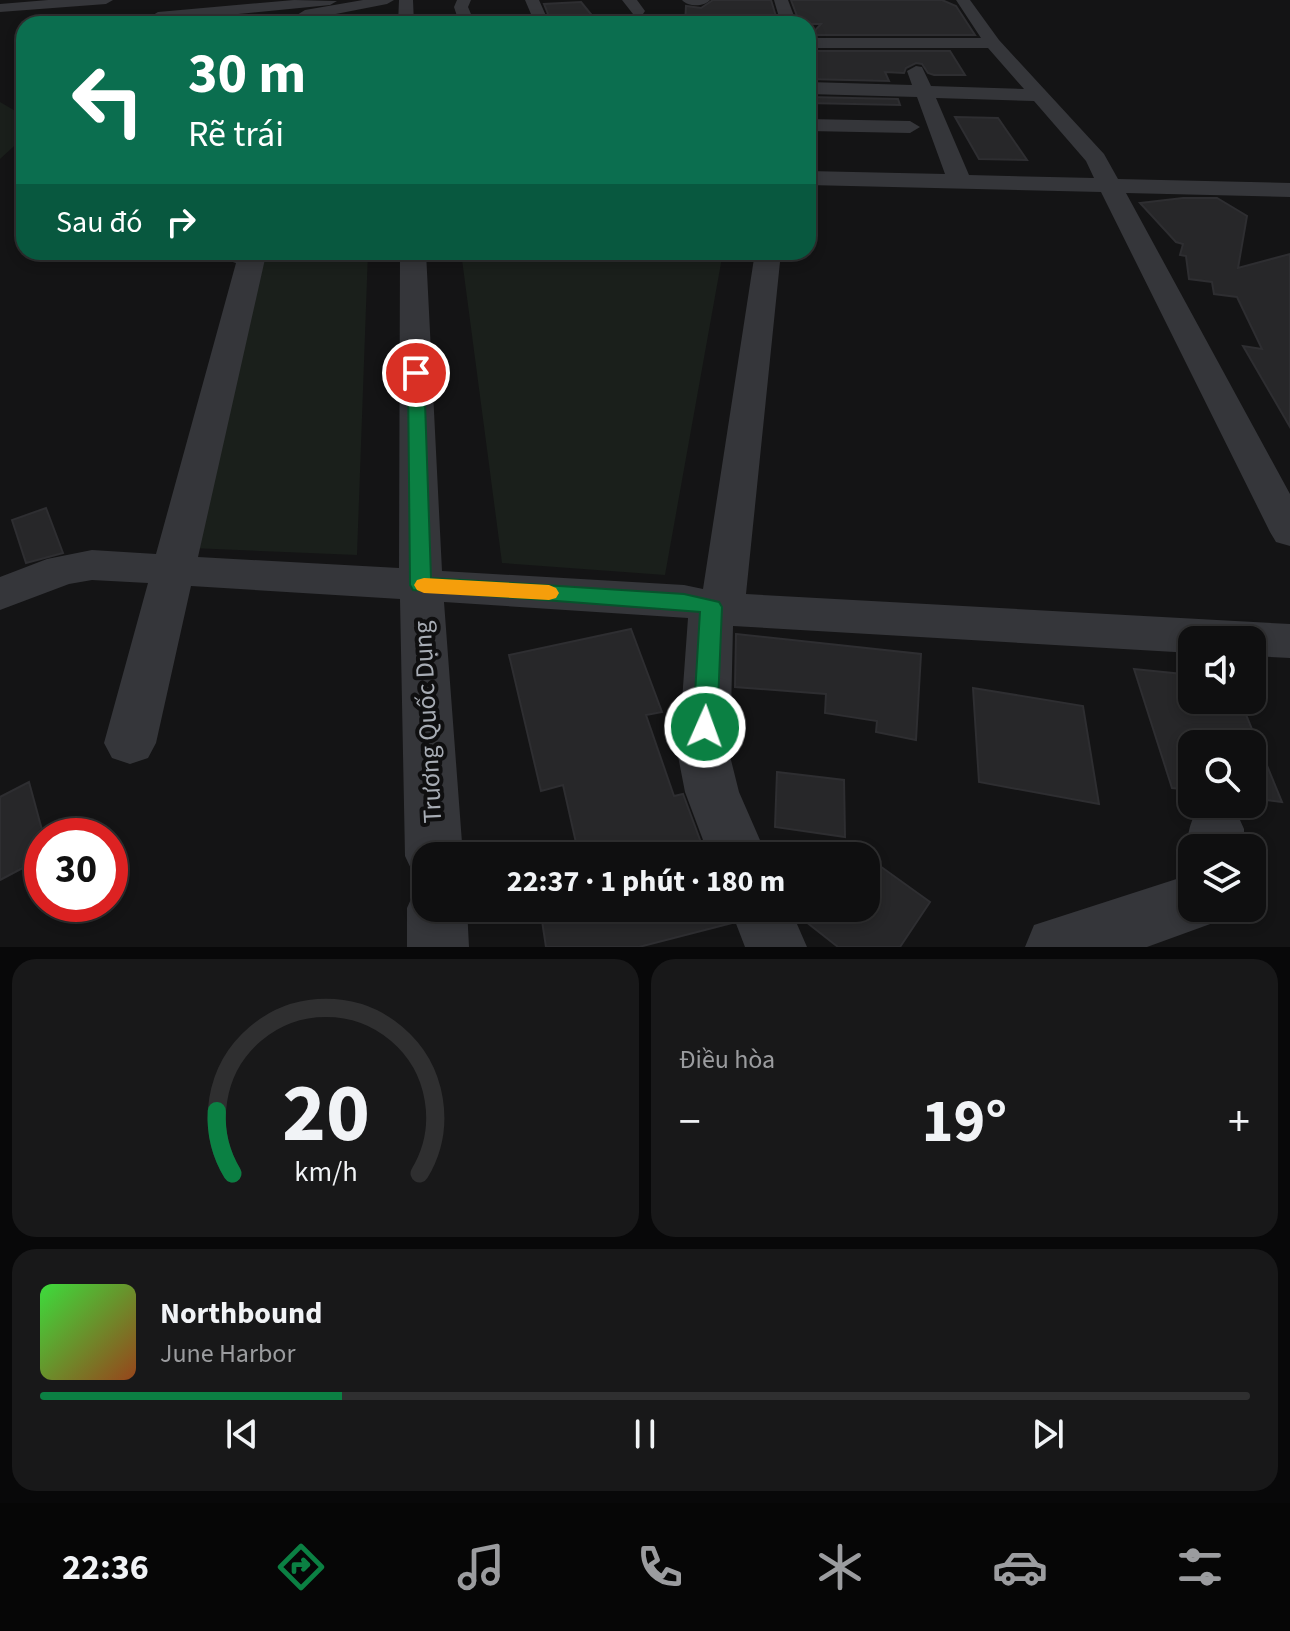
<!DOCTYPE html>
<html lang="vi">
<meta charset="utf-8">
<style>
:root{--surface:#0f0f10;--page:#181819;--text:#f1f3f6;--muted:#9b9c9f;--line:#2f2f30;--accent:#0b8043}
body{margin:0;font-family:"Source Sans 3",sans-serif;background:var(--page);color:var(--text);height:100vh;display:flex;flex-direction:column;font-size:30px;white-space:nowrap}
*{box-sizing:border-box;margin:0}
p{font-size:26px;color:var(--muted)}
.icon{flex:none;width:44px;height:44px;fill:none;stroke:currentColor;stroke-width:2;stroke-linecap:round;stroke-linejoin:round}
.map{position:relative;height:947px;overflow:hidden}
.panel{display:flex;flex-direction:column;gap:12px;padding:12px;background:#080809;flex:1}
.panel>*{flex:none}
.top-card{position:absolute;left:16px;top:16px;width:800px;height:244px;border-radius:24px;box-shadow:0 4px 12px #0003,0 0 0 2px var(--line);background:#0b6e4f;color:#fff;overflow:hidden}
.buttons{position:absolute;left:1178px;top:626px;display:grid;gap:16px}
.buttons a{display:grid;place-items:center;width:88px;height:88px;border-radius:16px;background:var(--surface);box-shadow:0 4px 12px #0003,0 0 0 2px var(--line);font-size:40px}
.speed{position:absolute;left:24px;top:818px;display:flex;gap:16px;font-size:40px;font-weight:700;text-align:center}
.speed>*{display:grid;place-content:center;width:104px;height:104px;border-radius:50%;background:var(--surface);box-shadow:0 4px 12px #0003,0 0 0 2px var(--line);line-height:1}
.speed .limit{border:12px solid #d22;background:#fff;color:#111}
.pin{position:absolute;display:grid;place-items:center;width:68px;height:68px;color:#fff;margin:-34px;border:4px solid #fff;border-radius:50%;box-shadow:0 2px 8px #0007}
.me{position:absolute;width:88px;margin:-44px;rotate:2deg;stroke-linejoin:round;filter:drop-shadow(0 0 6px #0008)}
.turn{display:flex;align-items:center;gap:28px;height:168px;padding:0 40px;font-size:36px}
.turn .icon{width:104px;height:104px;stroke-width:2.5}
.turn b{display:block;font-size:56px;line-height:68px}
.then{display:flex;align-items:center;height:76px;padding:0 40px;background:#0003;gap:16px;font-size:30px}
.big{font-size:60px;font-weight:700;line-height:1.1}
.panel .widget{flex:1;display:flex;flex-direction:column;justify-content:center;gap:12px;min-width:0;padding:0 28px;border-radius:24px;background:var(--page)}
.panel .dial{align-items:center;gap:0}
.dial svg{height:208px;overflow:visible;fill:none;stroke:var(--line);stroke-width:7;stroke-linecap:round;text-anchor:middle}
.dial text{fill:var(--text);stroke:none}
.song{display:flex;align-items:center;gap:24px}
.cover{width:96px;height:96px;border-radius:12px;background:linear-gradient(135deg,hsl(120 70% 55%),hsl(20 70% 35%))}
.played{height:8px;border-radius:4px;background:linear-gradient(90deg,var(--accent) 25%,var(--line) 25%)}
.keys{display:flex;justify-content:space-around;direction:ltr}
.heat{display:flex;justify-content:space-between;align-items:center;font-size:44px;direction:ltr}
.panel .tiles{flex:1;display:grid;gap:12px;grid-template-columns:1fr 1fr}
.widget:last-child{grid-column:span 2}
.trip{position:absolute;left:412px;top:842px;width:468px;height:80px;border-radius:24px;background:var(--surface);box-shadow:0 4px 12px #0003,0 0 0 2px var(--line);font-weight:700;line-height:80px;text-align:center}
.tab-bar{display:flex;height:128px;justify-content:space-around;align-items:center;background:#060606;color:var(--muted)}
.tab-bar .icon{width:56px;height:56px}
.tab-bar .on{color:var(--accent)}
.tab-bar b{font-size:36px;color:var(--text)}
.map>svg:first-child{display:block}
.green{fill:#1a1f1b}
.building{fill:#272729;stroke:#2e2e31;stroke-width:2}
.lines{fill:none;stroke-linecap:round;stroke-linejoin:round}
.minor{fill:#35363a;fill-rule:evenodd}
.route{fill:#0b8043;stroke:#07532c;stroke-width:2}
.slow{fill:#f59e0b}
.labels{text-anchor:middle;stroke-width:8;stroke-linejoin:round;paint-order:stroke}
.street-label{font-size:26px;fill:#a7acb4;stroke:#0f0f10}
</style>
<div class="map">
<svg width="1290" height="947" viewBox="0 0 1290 947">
<rect width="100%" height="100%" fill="#141415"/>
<path class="green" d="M0 102 24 116V137L0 159Z
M249 252H368L357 555 168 547Z
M461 252H723L665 575 502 563Z"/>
<path class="building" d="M713 0H771L778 23 685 24 686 6 701 8Z
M791 0H942L956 6 975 35H811L821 24H800Z
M581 2 599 24H544L550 19 544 4Z
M808 51H950L965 75H934L928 73 922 64 916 63 906 68 904 73 885 72 889 81 808 79Z
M808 97 898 99 900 105 808 103Z
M955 117 998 118 1027 160 979 159Z
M1183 198H1217L1247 216 1238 268 1290 254V427L1243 346 1262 349 1237 297 1214 294 1212 282 1189 279 1186 256 1180 255 1183 244 1176 242 1140 203Z
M46 508 63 553 26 563 12 520Z
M631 629 662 712 646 715 674 796 683 794 706 856H579L563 785 541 791 509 655Z
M736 634 921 654 916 740 876 732 877 721 825 713 826 694 735 687Z
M1134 669 1192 675V700H1240L1282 802 1252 798V744H1192V790L1172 788Z
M973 688 1083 706 1099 804 979 782Z
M777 772 844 780 845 837 775 827Z
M29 782 42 830V858L0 880V797Z
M866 856 930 902 900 947H838L805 921 815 908H866Z
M572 908H727L732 923 639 947H546L541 914Z"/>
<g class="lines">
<path class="minor" d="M48 0H113L106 4 0 12V4Z
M294 0 337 1 330 5 158 22 150 17 158 12Z
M363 0H394L387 4 305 20 297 15 305 10Z
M399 0H413L414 24H398Z
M457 0H471L468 7 474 21 472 24H448L458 19 454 7Z
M525 0H539L547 18 544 21H534Z
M622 0H637L645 11 643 14H633Z
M682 0H710C704 7 688 7 682 0Z
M774 0H788L797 24H781Z
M956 0H970L999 40 1104 154 1118 179 1290 183V197L1126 193 1290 494V546L1276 542 1270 532 1101 192 808 185V171L945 174 917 97 808 94V82L912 85 907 71 916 66 922 67 931 86 1024 89 988 48H808V38H981ZM936 98 1034 101 1086 161 1094 178 969 175Z
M502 18 509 24H493Z
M808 119 910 121 920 127 910 133 808 131Z
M217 252H257L265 259 198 557 399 568 400 252H426L442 571 684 585 703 589 755 252H781L746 594 1290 624V658L1252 656V640H1192V653L733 626 730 756 739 792 767 856H709L685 792 678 756 688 618 444 602 463 856H426V879L414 875 405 856 400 599 191 586 156 743 148 758 130 764 112 758 104 743 148 583 92 580 69 584 0 610V577L47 559 92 550 156 554 236 263 220 258Z
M1215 804 1236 811 1244 829V848H1192V858C1184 841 1189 827 1196 811Z
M1192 874V908H1220L1213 923 1147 947H1025L1034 925Z
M426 884V908H467L469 947H407V908L416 888Z
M730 908H790L807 947H745Z"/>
</g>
<path class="route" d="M416 368 424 373 431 578 684 594 719 602 722 607 717 727 714 734 705 737 696 734 693 727 700 612 413 590 410 585 408 373Z"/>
<path class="slow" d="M424 578 549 585 556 588 559 593 556 598 549 600 424 593 417 590 414 585 417 580Z"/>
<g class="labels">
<g class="street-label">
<text transform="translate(427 722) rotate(-93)" y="9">Trương Quốc Dụng</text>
</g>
</g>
</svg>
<div class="buttons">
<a><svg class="icon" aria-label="sound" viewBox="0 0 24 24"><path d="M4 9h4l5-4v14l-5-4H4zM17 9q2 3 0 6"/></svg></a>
<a><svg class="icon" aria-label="search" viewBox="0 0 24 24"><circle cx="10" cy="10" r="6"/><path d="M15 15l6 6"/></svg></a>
<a><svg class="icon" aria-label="layers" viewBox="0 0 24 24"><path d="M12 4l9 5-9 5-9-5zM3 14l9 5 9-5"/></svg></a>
</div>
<div class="speed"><div class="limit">30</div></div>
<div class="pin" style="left:416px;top:373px;background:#d93025"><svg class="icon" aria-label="arrive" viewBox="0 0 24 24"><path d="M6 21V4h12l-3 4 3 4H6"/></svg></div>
<svg class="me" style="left:705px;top:727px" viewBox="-20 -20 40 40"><circle r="17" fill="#0b8043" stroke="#fff" stroke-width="3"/><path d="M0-11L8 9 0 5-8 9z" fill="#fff"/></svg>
<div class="trip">22:37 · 1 phút · 180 m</div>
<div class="top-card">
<div class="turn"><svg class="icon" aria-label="left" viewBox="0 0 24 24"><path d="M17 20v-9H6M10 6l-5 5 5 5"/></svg><div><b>30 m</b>Rẽ trái</div></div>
<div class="then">Sau đó<svg class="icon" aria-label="right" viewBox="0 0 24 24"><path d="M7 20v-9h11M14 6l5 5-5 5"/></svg></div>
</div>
</div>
<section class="panel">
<div class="tiles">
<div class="widget dial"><svg viewBox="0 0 100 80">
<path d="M14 69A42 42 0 1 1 86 69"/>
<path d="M14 69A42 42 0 0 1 8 45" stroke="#0b8043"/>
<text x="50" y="56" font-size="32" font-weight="700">20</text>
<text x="50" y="72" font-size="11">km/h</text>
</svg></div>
<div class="widget"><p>Điều hòa</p>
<div class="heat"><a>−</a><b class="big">19°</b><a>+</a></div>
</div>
<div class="widget">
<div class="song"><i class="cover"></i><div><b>Northbound</b><p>June Harbor</p></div></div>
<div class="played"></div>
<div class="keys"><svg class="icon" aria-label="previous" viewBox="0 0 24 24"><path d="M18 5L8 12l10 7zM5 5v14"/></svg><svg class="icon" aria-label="pause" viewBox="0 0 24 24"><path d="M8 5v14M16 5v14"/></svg><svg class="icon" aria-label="next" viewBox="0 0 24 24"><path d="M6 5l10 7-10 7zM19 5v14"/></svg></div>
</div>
</div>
</section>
<nav class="tab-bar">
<b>22:36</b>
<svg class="icon on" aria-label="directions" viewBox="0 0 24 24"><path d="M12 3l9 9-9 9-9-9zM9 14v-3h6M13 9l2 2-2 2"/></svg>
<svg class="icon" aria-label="music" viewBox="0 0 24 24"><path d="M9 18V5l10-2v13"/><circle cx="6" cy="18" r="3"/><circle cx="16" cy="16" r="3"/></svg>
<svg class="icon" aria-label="phone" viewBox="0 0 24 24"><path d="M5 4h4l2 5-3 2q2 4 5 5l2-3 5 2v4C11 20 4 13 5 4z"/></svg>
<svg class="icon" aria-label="climate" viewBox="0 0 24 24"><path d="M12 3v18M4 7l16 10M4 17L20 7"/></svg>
<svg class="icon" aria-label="car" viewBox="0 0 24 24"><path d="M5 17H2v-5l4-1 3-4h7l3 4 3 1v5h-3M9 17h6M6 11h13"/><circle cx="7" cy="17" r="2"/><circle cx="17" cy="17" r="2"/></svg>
<svg class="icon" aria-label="filters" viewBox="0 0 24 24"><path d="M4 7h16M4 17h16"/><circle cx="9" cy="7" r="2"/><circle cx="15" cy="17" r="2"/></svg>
</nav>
